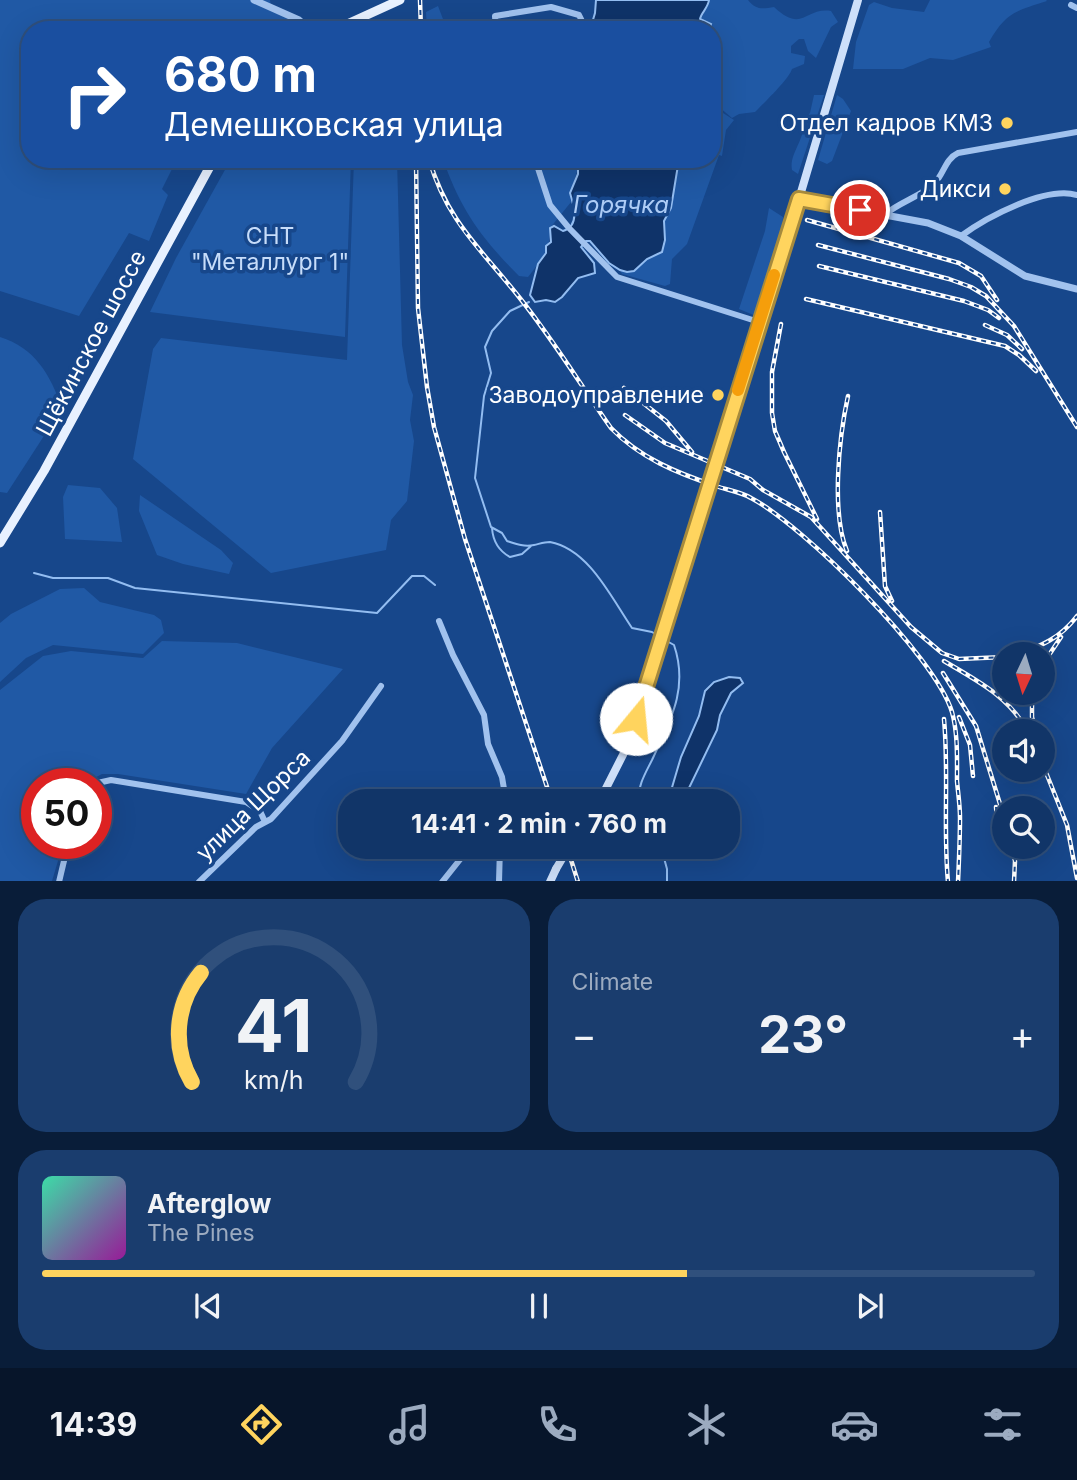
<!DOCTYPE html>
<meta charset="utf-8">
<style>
:root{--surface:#113568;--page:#1a3d6e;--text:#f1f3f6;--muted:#9cabc0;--line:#30507c;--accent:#ffd45e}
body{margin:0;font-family:Inter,sans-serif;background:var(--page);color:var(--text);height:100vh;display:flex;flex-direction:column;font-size:26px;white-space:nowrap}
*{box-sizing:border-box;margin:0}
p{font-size:23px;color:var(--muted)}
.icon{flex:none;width:38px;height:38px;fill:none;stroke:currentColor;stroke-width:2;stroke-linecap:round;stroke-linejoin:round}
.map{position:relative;height:881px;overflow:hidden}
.panel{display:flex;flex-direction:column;gap:18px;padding:18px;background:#091d39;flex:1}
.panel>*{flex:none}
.banner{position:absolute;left:21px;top:21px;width:700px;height:147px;border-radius:28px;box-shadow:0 7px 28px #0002,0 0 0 2px var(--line);background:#1a4fa0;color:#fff;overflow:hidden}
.needle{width:46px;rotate:184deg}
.buttons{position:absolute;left:992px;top:642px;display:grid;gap:14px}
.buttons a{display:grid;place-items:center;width:63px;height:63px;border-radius:50%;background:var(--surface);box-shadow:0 7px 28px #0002,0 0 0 2px var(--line);font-size:35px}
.speed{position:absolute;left:21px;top:768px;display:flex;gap:14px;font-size:35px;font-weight:700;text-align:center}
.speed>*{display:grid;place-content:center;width:91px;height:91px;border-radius:50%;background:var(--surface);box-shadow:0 7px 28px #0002,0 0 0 2px var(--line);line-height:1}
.speed .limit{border:10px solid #d22;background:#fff;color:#111}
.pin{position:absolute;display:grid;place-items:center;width:60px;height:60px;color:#fff;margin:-30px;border:4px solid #fff;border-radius:50%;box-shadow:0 2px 7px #0007}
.me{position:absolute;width:77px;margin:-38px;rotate:17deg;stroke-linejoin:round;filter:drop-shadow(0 0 5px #0008)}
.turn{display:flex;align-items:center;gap:24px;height:147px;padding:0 28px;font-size:32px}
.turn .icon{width:91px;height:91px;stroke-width:2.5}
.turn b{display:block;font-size:49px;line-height:60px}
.big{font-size:52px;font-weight:700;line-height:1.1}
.panel .widget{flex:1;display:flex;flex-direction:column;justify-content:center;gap:10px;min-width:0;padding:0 24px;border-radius:28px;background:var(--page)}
.panel .dial{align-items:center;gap:0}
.dial svg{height:182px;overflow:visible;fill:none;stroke:var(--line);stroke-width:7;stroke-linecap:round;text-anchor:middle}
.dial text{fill:var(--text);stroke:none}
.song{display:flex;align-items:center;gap:21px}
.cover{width:84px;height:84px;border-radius:10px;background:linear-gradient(135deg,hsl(160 70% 55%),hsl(300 70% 35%))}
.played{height:7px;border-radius:4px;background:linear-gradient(90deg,var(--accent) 65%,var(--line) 65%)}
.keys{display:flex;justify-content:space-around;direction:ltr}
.heat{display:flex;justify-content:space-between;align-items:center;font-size:38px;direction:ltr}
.panel .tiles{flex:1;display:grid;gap:18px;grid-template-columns:1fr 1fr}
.widget:last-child{grid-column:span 2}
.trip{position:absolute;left:338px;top:789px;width:402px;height:70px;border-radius:28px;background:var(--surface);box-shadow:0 7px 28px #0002,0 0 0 2px var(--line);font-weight:700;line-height:70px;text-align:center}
.tabs{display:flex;height:112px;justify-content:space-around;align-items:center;background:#07152a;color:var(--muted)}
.tabs .icon{width:49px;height:49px}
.tabs .active{color:var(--accent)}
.tabs b{font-size:32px;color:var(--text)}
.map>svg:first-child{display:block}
.green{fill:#2059a5}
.water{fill:#0f3369;stroke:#93bdf1;stroke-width:2}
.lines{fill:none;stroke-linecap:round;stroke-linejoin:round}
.stream{stroke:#93bdf1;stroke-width:2}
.minor{stroke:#a1c2ee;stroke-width:6}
.tertiary{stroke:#a1c2ee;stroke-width:7}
.secondary{stroke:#cee0fa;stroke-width:8}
.primary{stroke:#e8f1ff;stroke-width:9}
.rail-casing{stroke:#fff;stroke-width:4.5}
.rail{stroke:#17478b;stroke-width:2;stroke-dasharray:5;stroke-linecap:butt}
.secondary-bridge{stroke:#cee0fa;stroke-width:8}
.route-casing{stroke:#a68a3d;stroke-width:18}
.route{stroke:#ffd45e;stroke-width:12}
.slow{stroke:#f59e0b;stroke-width:12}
.poi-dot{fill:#ffd45e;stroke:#17478b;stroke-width:2.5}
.labels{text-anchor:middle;stroke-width:7;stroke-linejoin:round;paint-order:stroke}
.poi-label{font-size:23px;fill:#fff;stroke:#17478b;text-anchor:end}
.park-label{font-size:23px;fill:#c7ddfa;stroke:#17478b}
.street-label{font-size:23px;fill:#fff;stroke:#17478b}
.water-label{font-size:24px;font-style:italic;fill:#adccf6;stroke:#17478b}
</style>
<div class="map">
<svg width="1077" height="882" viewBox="0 0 1077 882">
<rect width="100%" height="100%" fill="#17478b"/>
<path class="green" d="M0 0H270L271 7 292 17 279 30H30V159H177L162 189 168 195 149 241 129 233 79 316 0 291Z
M709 0H748C756 10 762 9 774 7 803 34 805 7 831 11L838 22 831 27 816 58 808 51 804 39H799L791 46V53L805 56 804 64 792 69C789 79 764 103 755 112L739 114 732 118 719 107 712 93V30H709L711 24 700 20 708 6Z
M930 0H1046L1047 1C1016 11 1006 12 989 42L991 47 953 60 930 58 903 69H853L856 42 869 5 874 2 892 8 924 12Z
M438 6 446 27 458 21 482 19 492 30H427L426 12Z
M814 95H824L798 174 792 170C789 153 805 141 804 120L810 113Z
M837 95 843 99 851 111 832 161 827 164 818 160Z
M712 106 734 120 726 130 722 156 719 155 687 244 672 259 670 284 665 286 622 274 620 270C632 273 637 267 646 260 650 256 657 255 662 252L665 240 664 221 671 208 679 159H712Z
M231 159H351L345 337 150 312 176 258Z
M354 159H397L402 345 408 382 413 395 410 420 414 441 407 501 391 520 386 550 271 573 133 459 153 349 161 338 347 360Z
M443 159H578C579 177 569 187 571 202L550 228C551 249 541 260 528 277L519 276C482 239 460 209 443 159Z
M769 208 783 217 782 233 756 316 739 309 765 231Z
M0 337C35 348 50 374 62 408L7 493 0 492Z
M68 485 100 488 117 508 122 542 65 539 63 497Z
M140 495 221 550 233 563 229 574 183 564 157 555 139 511Z
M84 588 100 602 154 615 161 620 164 633 143 654 53 645 26 658 0 682V623L11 614 60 589Z
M162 641 237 643 343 669 272 748 246 794 118 774H102L83 784H37V844H63L52 881H0V690L43 656 71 651 143 658Z"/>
<path class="water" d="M596 0H709C708 8 701 13 700 19L711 24 709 30H590L595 13Z
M578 159H679L671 208 664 221 665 240 662 252 647 259 634 271 627 272 620 270 609 263 590 241H586L581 247 594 263 595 273 578 278 562 297 555 302 546 300 535 302 530 295 538 264 546 253V246L551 242 550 228 554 226 563 231C580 226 574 206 570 193L578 174Z
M729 677 740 678 743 683 731 693 720 715 717 730 688 790V801H668L681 757 699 716 705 691 714 682Z"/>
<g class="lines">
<path class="stream" d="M529 302 510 311 492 331 485 347 491 373 484 396 475 478 491 527 502 533 507 541C516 544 524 547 534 545 539 544 544 542 550 542 589 549 612 599 632 628L652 632 660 637
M492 528C493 542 499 551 510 557L522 554 531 546
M34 573 53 578H108L135 588 377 613 412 576H424L435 585
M638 802C639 783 644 776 652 760 670 721 689 689 674 645L665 640
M661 847 667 869V882"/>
<path class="minor" d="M1071 5 1077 8
M496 30 495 16 551 7 579 15 582 21 581 30
M535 159 550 205 569 228 617 277 759 322
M884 215C900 202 921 196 934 184 944 174 945 159 958 153L1077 132
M961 236C987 217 1045 186 1077 195
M439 621 453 655 484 715 488 744 502 777 505 795 503 802
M93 784 111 780 246 802 260 811 265 822
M59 882 68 844
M199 882 256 827 271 819 342 741 381 686
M442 882 470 847
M499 882 500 847"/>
<path class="tertiary" d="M254 0 299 20 310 30
M799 199 928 223 961 236 1025 276 1077 289"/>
<path class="secondary" d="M599 802 629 743 799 199 858 0
M550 882 556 869"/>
<path class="primary" d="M334 30 400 0
M0 543 44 471 214 159"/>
<g class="rail-casing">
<path id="rail" d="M420 0 421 30
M416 159 418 308 427 387 434 427 465 539 552 802
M429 159C447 221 480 248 519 297 552 338 580 384 611 428 640 458 677 473 716 486 727 490 741 492 751 498 804 526 935 656 952 712 958 734 957 758 957 781 958 793 960 805 960 818 960 839 959 860 958 882
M807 220 959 263 981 276 997 300
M818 245 949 279 971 287 986 296 1014 326 1077 427
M819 266 964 301 988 310 999 318
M806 299 1005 346 1019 355 1036 371
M781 324 772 372V413L775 431 784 452 817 519
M985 325 1007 335 1022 349
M624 388 666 421 692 452
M625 415 665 443 750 479 763 490 811 517 911 627 942 653 959 659 1004 657
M880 512 885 586 892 601
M847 551C831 513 839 437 848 396
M1016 654C1041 647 1061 637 1077 616
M944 661C977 681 1009 696 1028 732
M1043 664 1061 637
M943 673 976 726 1004 817
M1032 693V717L1036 732
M959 717 970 745 973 776
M944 719C949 773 943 827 948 882
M1043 765 1067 825 1077 878
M996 807 999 844
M567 847 578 882
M1012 847 1015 861 1014 882"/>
</g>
<use href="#rail" class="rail"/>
<path class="secondary-bridge" d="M556 869 569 847"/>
</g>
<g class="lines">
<g class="route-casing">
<path id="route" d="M636 719 799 199 860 210"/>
</g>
<use href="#route" class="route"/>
<path class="slow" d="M738 390 774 275"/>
</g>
<g class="poi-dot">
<circle cx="1007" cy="123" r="7"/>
<circle cx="1005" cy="189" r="7"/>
<circle cx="718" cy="395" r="7"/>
</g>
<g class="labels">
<g class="poi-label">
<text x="993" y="131">Отдел кадров КМЗ</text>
<text x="991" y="197">Дикси</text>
<text x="704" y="403">Заводоуправление</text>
</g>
<g class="park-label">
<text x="270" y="244">СНТ<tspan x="270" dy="26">"Металлург 1"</tspan></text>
</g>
<g class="street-label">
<text transform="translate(91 343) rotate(-62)" y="8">Щёкинское шоссе</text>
<text transform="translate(253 805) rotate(-44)" y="8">улица Щорса</text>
</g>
<g class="water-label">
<text x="621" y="213">Горячка</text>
</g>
</g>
</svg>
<div class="buttons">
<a><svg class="needle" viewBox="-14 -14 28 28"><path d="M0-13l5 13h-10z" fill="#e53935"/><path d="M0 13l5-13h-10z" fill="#9cabc0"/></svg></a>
<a><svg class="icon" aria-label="sound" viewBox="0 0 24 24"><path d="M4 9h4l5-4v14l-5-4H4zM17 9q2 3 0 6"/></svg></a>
<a><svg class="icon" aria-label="search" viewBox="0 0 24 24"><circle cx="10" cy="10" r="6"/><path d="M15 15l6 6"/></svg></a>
</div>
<div class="speed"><div class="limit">50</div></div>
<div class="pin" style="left:860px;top:210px;background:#d93025"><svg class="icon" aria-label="arrive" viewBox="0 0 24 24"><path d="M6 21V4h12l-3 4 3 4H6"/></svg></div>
<svg class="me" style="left:636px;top:719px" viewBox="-20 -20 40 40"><circle r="19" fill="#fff"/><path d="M0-13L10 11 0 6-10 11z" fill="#ffd45e"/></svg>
<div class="trip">14:41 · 2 min · 760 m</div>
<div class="banner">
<div class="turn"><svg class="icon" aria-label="right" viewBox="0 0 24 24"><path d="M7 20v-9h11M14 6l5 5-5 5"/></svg><div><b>680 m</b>Демешковская улица</div></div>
</div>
</div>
<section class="panel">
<div class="tiles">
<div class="widget dial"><svg viewBox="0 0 100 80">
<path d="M14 69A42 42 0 1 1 86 69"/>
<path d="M14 69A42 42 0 0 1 18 21" stroke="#ffd45e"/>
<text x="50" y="56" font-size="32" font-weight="700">41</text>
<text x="50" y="72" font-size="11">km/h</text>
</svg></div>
<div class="widget"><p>Climate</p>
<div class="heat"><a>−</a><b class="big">23°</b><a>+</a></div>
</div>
<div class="widget">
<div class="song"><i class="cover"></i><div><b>Afterglow</b><p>The Pines</p></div></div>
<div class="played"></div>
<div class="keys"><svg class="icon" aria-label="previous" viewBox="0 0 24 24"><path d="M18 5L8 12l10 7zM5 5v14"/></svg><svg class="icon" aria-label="pause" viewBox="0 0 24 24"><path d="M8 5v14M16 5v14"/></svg><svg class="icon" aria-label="next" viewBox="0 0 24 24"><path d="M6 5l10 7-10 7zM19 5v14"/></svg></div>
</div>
</div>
</section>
<nav class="tabs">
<b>14:39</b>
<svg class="icon active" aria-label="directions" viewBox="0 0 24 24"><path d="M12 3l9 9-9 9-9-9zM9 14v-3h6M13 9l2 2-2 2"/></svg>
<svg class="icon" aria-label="music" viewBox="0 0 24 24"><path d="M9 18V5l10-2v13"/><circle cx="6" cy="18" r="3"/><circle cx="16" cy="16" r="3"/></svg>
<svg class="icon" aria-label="phone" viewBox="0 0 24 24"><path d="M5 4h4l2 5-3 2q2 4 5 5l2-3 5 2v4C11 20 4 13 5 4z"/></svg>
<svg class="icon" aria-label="climate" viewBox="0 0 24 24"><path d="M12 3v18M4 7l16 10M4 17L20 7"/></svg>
<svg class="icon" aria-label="car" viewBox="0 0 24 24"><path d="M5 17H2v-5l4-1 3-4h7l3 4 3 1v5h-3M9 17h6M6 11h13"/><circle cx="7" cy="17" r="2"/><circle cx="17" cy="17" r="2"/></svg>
<svg class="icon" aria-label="filters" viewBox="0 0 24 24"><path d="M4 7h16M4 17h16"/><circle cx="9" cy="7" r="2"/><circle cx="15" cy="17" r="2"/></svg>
</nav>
